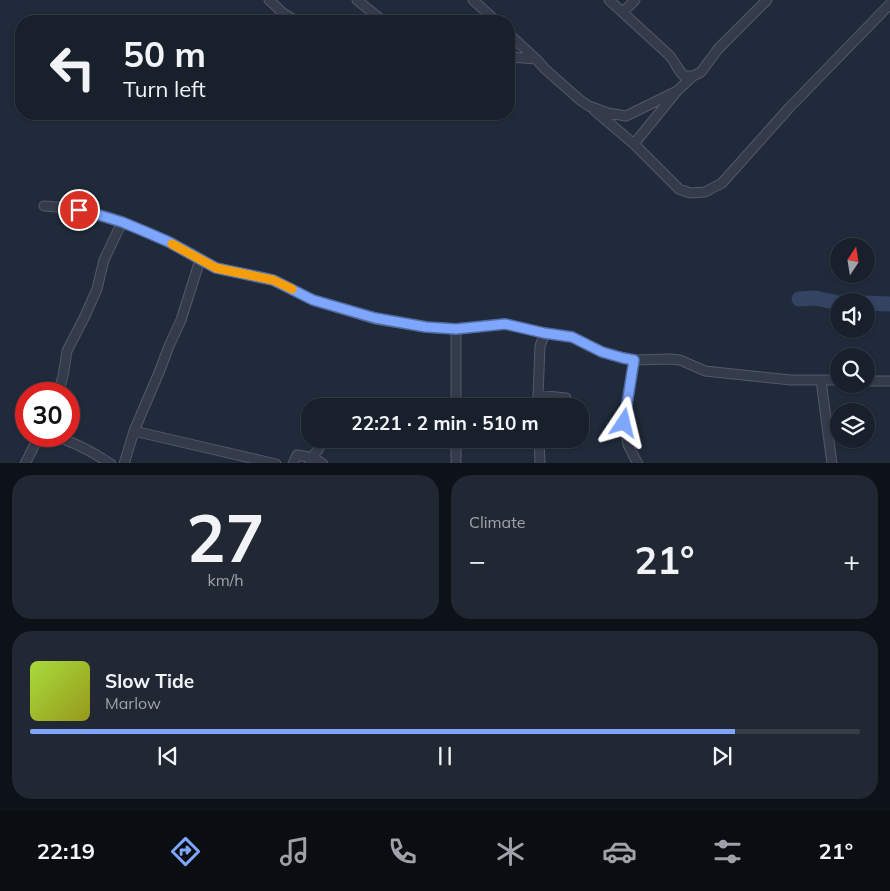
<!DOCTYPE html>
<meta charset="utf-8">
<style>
:root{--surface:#18202c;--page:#212834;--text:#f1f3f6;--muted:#9fa3a9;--line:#363e48;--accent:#7ea6fd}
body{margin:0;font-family:Mulish,sans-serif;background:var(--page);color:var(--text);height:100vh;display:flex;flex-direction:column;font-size:19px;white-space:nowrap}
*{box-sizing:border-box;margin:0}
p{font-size:16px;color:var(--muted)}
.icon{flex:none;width:28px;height:28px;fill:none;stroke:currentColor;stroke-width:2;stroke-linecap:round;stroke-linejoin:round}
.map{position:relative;height:463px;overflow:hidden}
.details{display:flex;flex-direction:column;gap:12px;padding:12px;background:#0d1218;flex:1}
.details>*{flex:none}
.top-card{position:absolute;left:15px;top:15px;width:500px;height:105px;border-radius:20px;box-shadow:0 1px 4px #0004,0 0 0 1px var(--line);background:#18202c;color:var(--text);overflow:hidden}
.needle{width:32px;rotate:12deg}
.buttons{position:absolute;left:830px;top:238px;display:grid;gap:10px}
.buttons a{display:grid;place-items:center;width:45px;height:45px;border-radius:50%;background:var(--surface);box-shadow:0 1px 4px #0004,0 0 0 1px var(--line);font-size:25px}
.speed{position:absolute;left:15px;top:382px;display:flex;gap:10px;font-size:25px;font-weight:700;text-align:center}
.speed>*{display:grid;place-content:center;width:65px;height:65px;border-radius:50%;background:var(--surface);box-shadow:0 1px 4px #0004,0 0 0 1px var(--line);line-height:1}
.speed .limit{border:8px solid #d22;background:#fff;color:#111}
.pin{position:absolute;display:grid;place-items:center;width:42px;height:42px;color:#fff;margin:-21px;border:2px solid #fff;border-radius:50%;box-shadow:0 1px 5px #0007}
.me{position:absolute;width:55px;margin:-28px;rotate:10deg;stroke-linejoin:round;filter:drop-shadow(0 0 4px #0008)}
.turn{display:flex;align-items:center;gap:18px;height:105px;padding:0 25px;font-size:22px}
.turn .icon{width:65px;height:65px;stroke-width:2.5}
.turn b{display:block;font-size:35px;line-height:42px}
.big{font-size:38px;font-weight:700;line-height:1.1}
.details .card{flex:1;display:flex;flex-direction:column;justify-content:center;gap:8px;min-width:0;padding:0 18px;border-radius:20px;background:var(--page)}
.details .dial{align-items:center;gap:0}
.dial b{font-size:65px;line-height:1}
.song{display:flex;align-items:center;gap:15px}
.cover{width:60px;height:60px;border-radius:8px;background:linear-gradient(135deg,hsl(80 70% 55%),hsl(60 70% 35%))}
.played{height:5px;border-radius:2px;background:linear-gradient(90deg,var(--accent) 85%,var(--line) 85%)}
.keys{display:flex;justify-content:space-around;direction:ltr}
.heat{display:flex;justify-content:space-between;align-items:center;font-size:28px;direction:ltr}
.details .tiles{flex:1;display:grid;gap:12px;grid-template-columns:1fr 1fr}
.card:last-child{grid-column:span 2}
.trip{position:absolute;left:301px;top:398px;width:288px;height:50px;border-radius:20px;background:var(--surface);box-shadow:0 1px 4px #0004,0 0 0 1px var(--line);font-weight:700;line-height:50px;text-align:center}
.tab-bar{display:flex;height:80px;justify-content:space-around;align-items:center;background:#0a0d12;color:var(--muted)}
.tab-bar .icon{width:35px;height:35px}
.tab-bar .current{color:var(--accent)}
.tab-bar b{font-size:22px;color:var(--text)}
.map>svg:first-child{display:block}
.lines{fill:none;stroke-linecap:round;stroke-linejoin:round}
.river{stroke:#334463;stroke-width:15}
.minor-casing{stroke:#525968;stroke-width:11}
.minor{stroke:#343c4b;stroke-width:9}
.route-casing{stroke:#526ca4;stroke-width:12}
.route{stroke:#7ea6fd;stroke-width:9}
.slow{stroke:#f59e0b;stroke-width:9}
</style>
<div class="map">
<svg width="890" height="464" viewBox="0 0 890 464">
<rect width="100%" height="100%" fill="#202a3a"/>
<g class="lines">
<path class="river" d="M799 299 815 298 839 303
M866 303 890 304"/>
<g class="minor-casing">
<path id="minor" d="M269 0 283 13 296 21
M357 0 383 21
M473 0 496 21
M609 0 669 55C675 62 678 70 684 76H693L701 72 718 49 767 0
M623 12 635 0
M509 34 536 59
M509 58 511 57 536 59 545 69 580 100 589 106 608 113 626 116 675 92
M693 76 677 91 634 144 679 189 690 193 705 192 722 183 789 108 890 4
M594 110 634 144
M44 206 69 208 89 212 122 222 146 232 169 242 216 268 273 280 313 300 375 319 426 327 456 329 505 324 545 333
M456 329V406
M634 360 624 423 628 445 638 464
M821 380H839
M866 381H890
M58 394 63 376 67 351 85 316 97 289 104 260 122 222
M538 395 540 346 545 333 572 337 602 352 623 358 634 360 670 359 680 360 705 371 791 380H821L832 464
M538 406V395L566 398
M134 431 276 464
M54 436C74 442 93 452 111 464
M456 439V464
M539 439 540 464
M25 464 39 436
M124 464 134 431 160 370 169 346 181 320 200 260
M293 464 297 455 314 458 323 464
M309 464 311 458 318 450 324 439"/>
</g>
<use href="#minor" class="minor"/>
</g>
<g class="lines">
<g class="route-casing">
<path id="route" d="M79 210 89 212 122 222 146 232 169 242 216 268 273 280 313 300 375 318 426 327 456 329 505 324 544 333 572 337 602 352 623 358 634 360 624 423"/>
</g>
<use href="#route" class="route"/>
<path class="slow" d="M172 244 216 268 273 280 292 289"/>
</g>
</svg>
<div class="buttons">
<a><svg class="needle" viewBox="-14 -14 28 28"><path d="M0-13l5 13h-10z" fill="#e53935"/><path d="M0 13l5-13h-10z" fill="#9fa3a9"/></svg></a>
<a><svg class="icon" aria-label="sound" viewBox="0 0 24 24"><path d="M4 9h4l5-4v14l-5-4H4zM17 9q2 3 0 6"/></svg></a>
<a><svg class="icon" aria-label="search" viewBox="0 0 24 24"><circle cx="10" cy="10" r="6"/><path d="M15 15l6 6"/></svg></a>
<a><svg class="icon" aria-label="layers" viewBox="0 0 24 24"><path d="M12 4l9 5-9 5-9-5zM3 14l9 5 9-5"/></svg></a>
</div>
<div class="speed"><div class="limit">30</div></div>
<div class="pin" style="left:79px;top:210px;background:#d93025"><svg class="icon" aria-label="arrive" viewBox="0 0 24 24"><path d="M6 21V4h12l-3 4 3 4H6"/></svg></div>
<svg class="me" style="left:624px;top:423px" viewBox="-20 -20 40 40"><path d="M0-17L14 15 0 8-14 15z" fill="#7ea6fd" stroke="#fff" stroke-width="4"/></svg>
<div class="trip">22:21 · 2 min · 510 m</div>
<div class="top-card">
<div class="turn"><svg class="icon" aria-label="left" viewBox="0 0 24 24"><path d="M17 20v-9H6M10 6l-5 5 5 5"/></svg><div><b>50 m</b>Turn left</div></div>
</div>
</div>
<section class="details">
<div class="tiles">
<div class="card dial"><b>27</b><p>km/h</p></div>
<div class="card"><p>Climate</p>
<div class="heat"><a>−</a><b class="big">21°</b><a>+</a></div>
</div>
<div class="card">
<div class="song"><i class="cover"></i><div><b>Slow Tide</b><p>Marlow</p></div></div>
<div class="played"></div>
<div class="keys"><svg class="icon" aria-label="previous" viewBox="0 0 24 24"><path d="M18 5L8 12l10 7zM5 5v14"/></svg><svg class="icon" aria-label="pause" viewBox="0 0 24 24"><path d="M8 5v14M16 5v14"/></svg><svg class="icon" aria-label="next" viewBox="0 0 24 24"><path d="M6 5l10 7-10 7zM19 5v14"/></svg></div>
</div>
</div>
</section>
<nav class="tab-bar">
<b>22:19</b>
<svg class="icon current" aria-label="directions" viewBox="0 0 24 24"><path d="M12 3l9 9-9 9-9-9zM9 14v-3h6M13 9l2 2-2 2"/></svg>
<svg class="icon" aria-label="music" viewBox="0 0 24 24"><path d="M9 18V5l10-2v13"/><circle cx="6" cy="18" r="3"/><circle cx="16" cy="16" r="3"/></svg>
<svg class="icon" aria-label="phone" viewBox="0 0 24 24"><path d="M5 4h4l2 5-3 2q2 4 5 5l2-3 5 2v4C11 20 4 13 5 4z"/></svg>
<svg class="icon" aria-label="climate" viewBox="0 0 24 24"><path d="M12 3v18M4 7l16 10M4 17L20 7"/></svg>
<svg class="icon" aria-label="car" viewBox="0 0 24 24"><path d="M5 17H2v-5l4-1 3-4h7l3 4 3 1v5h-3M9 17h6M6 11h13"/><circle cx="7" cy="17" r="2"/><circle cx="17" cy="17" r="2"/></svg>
<svg class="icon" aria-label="filters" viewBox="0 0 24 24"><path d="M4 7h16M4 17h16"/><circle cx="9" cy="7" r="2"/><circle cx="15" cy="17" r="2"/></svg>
<b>21°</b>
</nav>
